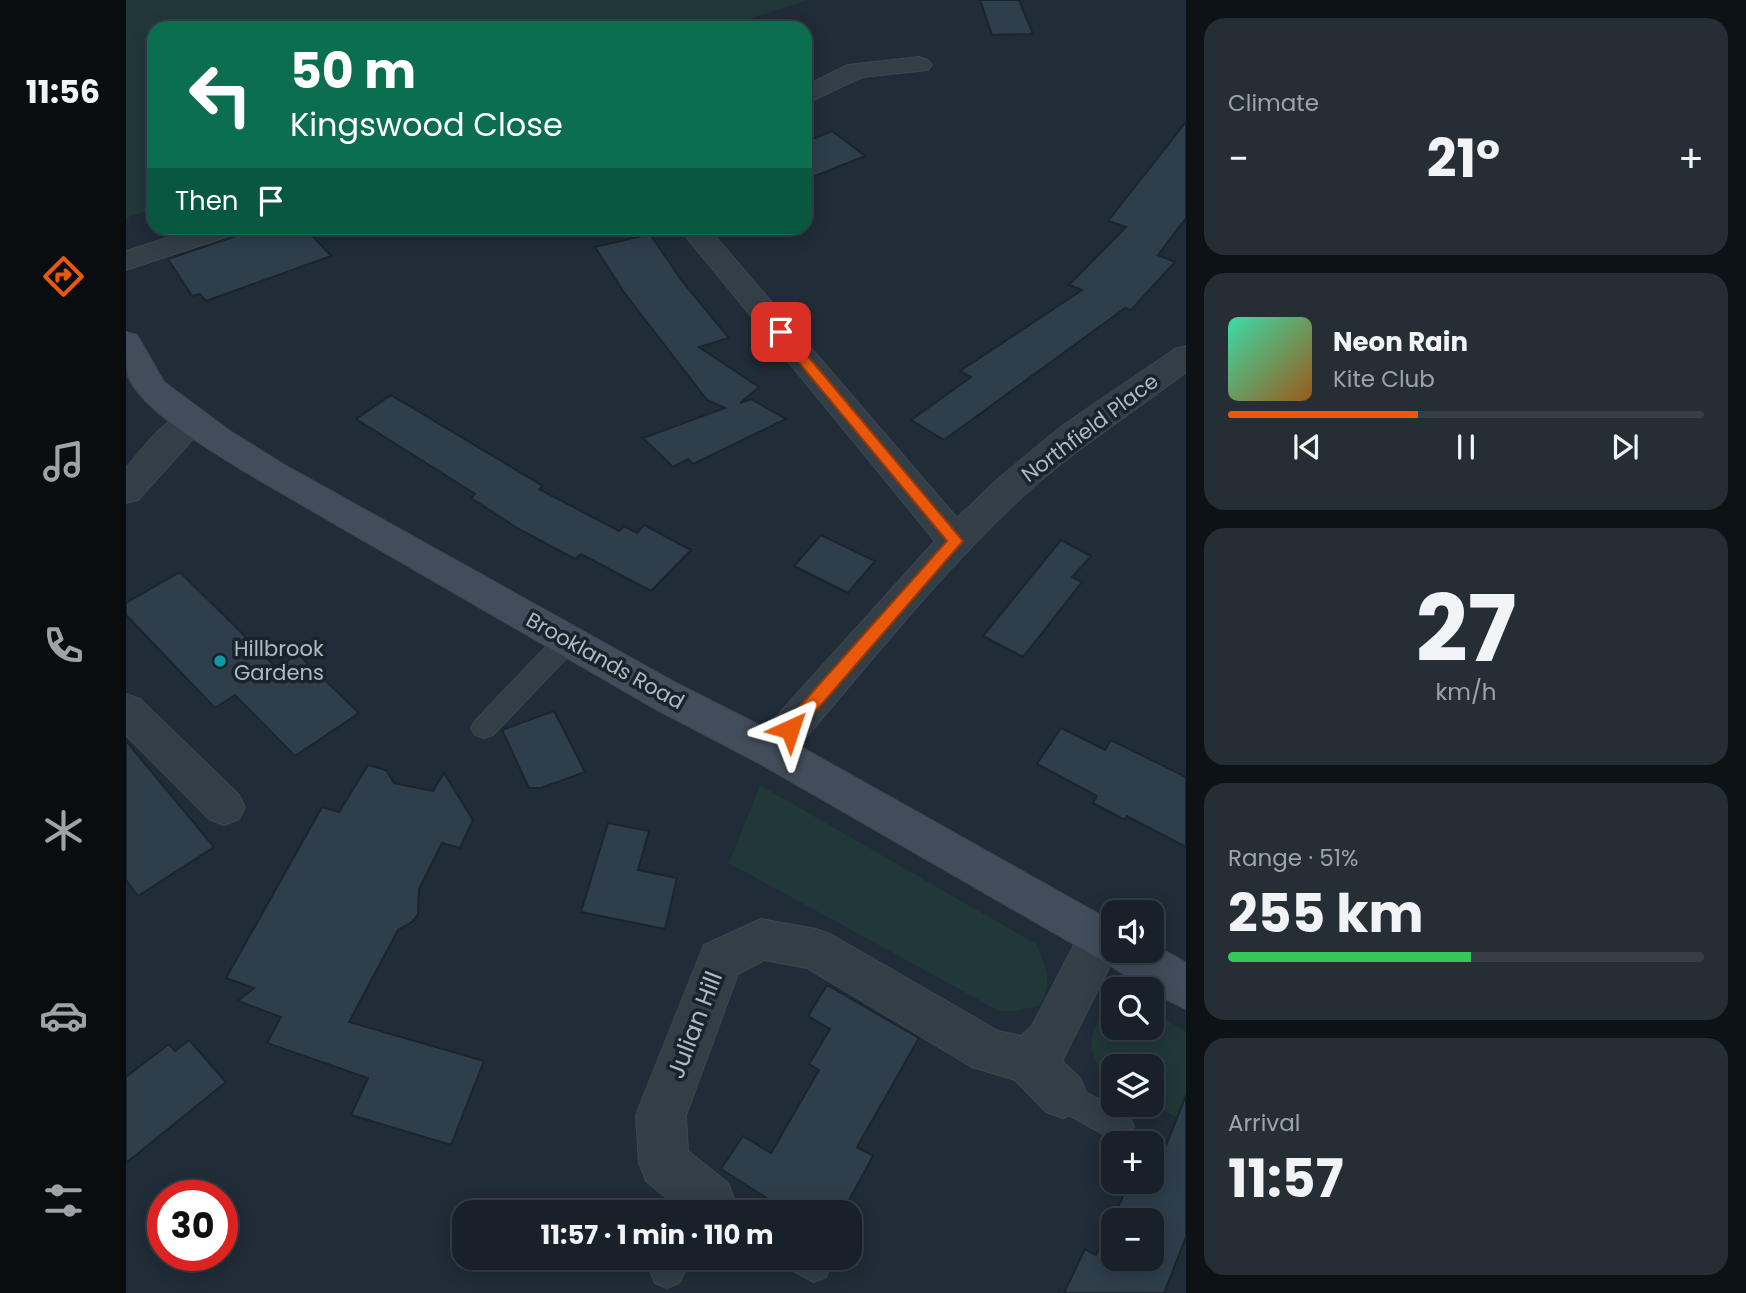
<!DOCTYPE html>
<meta charset="utf-8">
<style>
:root{--surface:#182129;--page:#252e35;--text:#f1f3f6;--muted:#9fa3a8;--line:#363e46;--accent:#ea580c}
body{margin:0;font-family:Poppins,sans-serif;background:var(--page);color:var(--text);height:100vh;display:flex;flex-direction:column;font-size:26px;white-space:nowrap}
*{box-sizing:border-box;margin:0}
p{font-size:23px;color:var(--muted)}
.icon{flex:none;width:38px;height:38px;fill:none;stroke:currentColor;stroke-width:2;stroke-linecap:round;stroke-linejoin:round}
.map{position:relative;flex:1;overflow:hidden}
.drawer{display:flex;flex-direction:column;gap:18px;padding:18px;background:#0d1217;width:560px}
.drawer>*{flex:none}
.guide{position:absolute;left:21px;top:21px;width:665px;height:214px;border-radius:21px;box-shadow:0 4px 18px #0003,0 0 0 2px var(--line);background:#0b6e4f;color:#fff;overflow:hidden}
.buttons{position:absolute;left:975px;top:900px;display:grid;gap:14px}
.buttons a{display:grid;place-items:center;width:63px;height:63px;border-radius:14px;background:var(--surface);box-shadow:0 4px 18px #0003,0 0 0 2px var(--line);font-size:35px}
.speed{position:absolute;left:21px;top:1180px;display:flex;gap:14px;font-size:35px;font-weight:700;text-align:center}
.speed>*{display:grid;place-content:center;width:91px;height:91px;border-radius:50%;background:var(--surface);box-shadow:0 4px 18px #0003,0 0 0 2px var(--line);line-height:1}
.speed .limit{border:10px solid #d22;background:#fff;color:#111}
.pin{position:absolute;display:grid;place-items:center;width:60px;height:60px;color:#fff;margin:-30px;border-radius:14px;box-shadow:0 4px 10px #0006}
.me{position:absolute;width:77px;margin:-38px;rotate:42deg;stroke-linejoin:round;filter:drop-shadow(0 0 5px #0008)}
.turn{display:flex;align-items:center;gap:24px;height:147px;padding:0 28px;font-size:32px}
.turn .icon{width:91px;height:91px;stroke-width:2.5}
.turn b{display:block;font-size:49px;line-height:60px}
.then{display:flex;align-items:center;height:66px;padding:0 28px;background:#0003;gap:14px;font-size:26px}
.big{font-size:52px;font-weight:700;line-height:1.1}
.drawer .card{flex:1;display:flex;flex-direction:column;justify-content:center;gap:10px;min-width:0;padding:0 24px;border-radius:21px;background:var(--page)}
.drawer .dial{align-items:center;gap:0}
.dial b{font-size:91px;line-height:1}
.song{display:flex;align-items:center;gap:21px}
.cover{width:84px;height:84px;border-radius:10px;background:linear-gradient(135deg,hsl(160 70% 55%),hsl(30 70% 35%))}
.played{height:7px;border-radius:4px;background:linear-gradient(90deg,var(--accent) 40%,var(--line) 40%)}
.keys{display:flex;justify-content:space-around;direction:ltr}
.heat{display:flex;justify-content:space-between;align-items:center;font-size:38px;direction:ltr}
.charge{height:10px;border-radius:5px;background:linear-gradient(90deg,#34c759 51%,var(--line) 0)}
.trip{position:absolute;left:326px;top:1200px;width:410px;height:70px;border-radius:21px;background:var(--surface);box-shadow:0 4px 18px #0003,0 0 0 2px var(--line);font-weight:700;line-height:70px;text-align:center}
main{display:flex;flex:1;min-height:0}
.tabs{display:flex;flex-direction:column;width:126px;justify-content:space-around;align-items:center;background:#0a0d10;color:var(--muted)}
.tabs .icon{width:49px;height:49px}
.tabs .current{color:var(--accent)}
.tabs b{font-size:32px;color:var(--text)}
.map>svg:first-child{display:block}
.green{fill:#213838}
.building{fill:#2e3e4b;stroke:#1b252e;stroke-width:2;fill-rule:evenodd}
.lines{fill:none;stroke-linecap:round;stroke-linejoin:round}
.service-casing{stroke:#3c4751;stroke-width:2}
.minor-casing{stroke:#3c4751;stroke-width:2}
.secondary-casing{stroke:#3c4751;stroke-width:2}
.service{fill:#333e47;fill-rule:evenodd}
.minor{fill:#333e47;fill-rule:evenodd}
.secondary{fill:#414d5a;fill-rule:evenodd}
.route{fill:#ea580c;stroke:#983908;stroke-width:2}
.culture-dot{fill:#0f9aa8;stroke:#19232b;stroke-width:2.5}
.labels{text-anchor:middle;stroke-width:7;stroke-linejoin:round;paint-order:stroke}
.street-label{font-size:21px;fill:#adb9c4;stroke:#19232b}
.poi-label{font-size:21px;fill:#adb9c4;stroke:#19232b;text-anchor:start}
.near-street-label{font-size:24px;fill:#adb9c4;stroke:#19232b}
</style>
<main>
<nav class="tabs">
<b>11:56</b>
<svg class="icon current" aria-label="directions" viewBox="0 0 24 24"><path d="M12 3l9 9-9 9-9-9zM9 14v-3h6M13 9l2 2-2 2"/></svg>
<svg class="icon" aria-label="music" viewBox="0 0 24 24"><path d="M9 18V5l10-2v13"/><circle cx="6" cy="18" r="3"/><circle cx="16" cy="16" r="3"/></svg>
<svg class="icon" aria-label="phone" viewBox="0 0 24 24"><path d="M5 4h4l2 5-3 2q2 4 5 5l2-3 5 2v4C11 20 4 13 5 4z"/></svg>
<svg class="icon" aria-label="climate" viewBox="0 0 24 24"><path d="M12 3v18M4 7l16 10M4 17L20 7"/></svg>
<svg class="icon" aria-label="car" viewBox="0 0 24 24"><path d="M5 17H2v-5l4-1 3-4h7l3 4 3 1v5h-3M9 17h6M6 11h13"/><circle cx="7" cy="17" r="2"/><circle cx="17" cy="17" r="2"/></svg>
<svg class="icon" aria-label="filters" viewBox="0 0 24 24"><path d="M4 7h16M4 17h16"/><circle cx="9" cy="7" r="2"/><circle cx="15" cy="17" r="2"/></svg>
</nav>
<div class="map">
<svg width="1060" height="1293" viewBox="0 0 1060 1293">
<rect width="100%" height="100%" fill="#202c37"/>
<path class="green" d="M0 0H682L594 28H28V208L0 218Z
M634 785 910 944C920 967 927 982 914 1005L891 1011H873L603 863Z
M987 1008V1027H1026V1012L1060 1032V1123L1026 1104V1066H987V1083C961 1059 956 1029 987 1008Z"/>
<path class="building" d="M854 0H893L907 34 866 35Z
M1060 122V218L1032 255 1049 262 1005 310 999 308 818 440 785 420 845 377 834 371 956 290 943 285 1000 227 982 221Z
M706 131 739 156 679 180V142Z
M117 228H179L205 256 80 301 74 294 66 296 42 259 110 236Z
M524 234 556 281 603 338 573 347 633 387 614 403 625 399 660 419 567 464 562 459 547 467 517 438 599 408 581 400 497 291 469 247Z
M265 395 417 486 413 489 493 531 498 526 511 533 518 525 565 550 525 591 455 554 449 559 391 528 345 498 349 494 230 419Z
M695 535 749 561 722 593 668 566Z
M935 540 965 556 946 577 956 582 897 657 857 636Z
M54 572 151 668 172 654 233 713 169 756 109 695 89 708 0 615V603Z
M428 711 459 772 415 788H403L376 730Z
M935 728 979 750 985 740 1060 777V847L1001 816 999 820 967 803 971 796 911 764Z
M0 741 88 847 12 896 0 880Z
M242 765 260 770 268 783 307 791 318 773 347 820 334 848 316 843 293 889 292 914 286 922 272 930 223 1022 358 1061 325 1145 225 1115 242 1078 141 1043 155 1017 112 1001 128 988 100 978 196 807 213 812Z
M482 823 523 831 512 870 551 878 539 929 455 912Z
M701 985 793 1038 731 1147 747 1156 716 1213H664L595 1169 617 1136 645 1153 693 1070 683 1064 704 1029 682 1016Z
M63 1040 100 1082 0 1163V1077L43 1044 49 1051Z
M1060 1095V1237L1038 1293H938L959 1249 970 1255 1004 1181H1026ZM987 1220H1026V1258H987Z"/>
<g class="lines">
<g class="service-casing">
<path id="service" d="M441 632 450 634 453 641 450 648 367 735 358 738 349 735 345 728 349 721 432 634Z
M937 1080 1003 1116 1008 1127 1003 1138 992 1142 926 1106 922 1095 926 1084Z
M530 1258H566L553 1283 541 1288 529 1283 524 1271Z
M661 1258H702L705 1265 700 1277 688 1282 666 1270Z"/>
</g>
<g class="minor-casing">
<path id="minor" d="M793 57 802 60 806 65 802 70 736 77 679 104V86L722 65Z
M72 228H114L109 234 0 270V251Z
M553 228H582L831 518 872 479 936 426 1049 349 1060 346V372C1005 414 947 450 896 497 810 577 736 673 659 762L645 767 631 762 625 750 631 738 809 541Z
M66 410 78 413 83 421 12 500 0 503V468C18 447 38 418 66 410Z
M0 694 14 699 113 795 119 807 113 819 98 825 83 819 0 735Z
M975 918 987 922V950H992L936 1061 954 1078 961 1095 954 1112 937 1118 920 1112 889 1080 846 1067 681 968 638 960 612 974 560 1115 562 1151 602 1183 609 1201 605 1213H559L520 1181 513 1163 510 1115 578 945 635 919 690 929 706 935 872 1031 895 1036 906 1026 959 924Z"/>
</g>
<g class="secondary-casing">
<path id="secondary" d="M0 332 11 335 38 382 104 431 157 464 552 684 659 738 987 922V950H1026V943L1060 963V1009L1026 992V989H1020L979 962 631 762 524 706 133 480C97 458 17 413 2 376 0 364 0 345 0 332Z"/>
</g>
<use href="#service" class="service"/>
<use href="#minor" class="minor"/>
<use href="#secondary" class="secondary"/>
</g>
<path class="route" d="M655 328 659 329 837 541 670 734H658L655 729 658 724 821 541 650 335 648 332Z"/>
<circle class="culture-dot" cx="94" cy="661" r="7"/>
<g class="labels">
<g class="street-label">
<text transform="translate(964 428) rotate(-37)" y="7">Northfield Place</text>
<text transform="translate(479 661) rotate(29)" y="7">Brooklands Road</text>
</g>
<g class="poi-label">
<text x="108" y="656">Hillbrook<tspan x="108" dy="24">Gardens</tspan></text>
</g>
<g class="near-street-label">
<text transform="translate(569 1025) rotate(-69)" y="8">Julian Hill</text>
</g>
</g>
</svg>
<div class="buttons">
<a><svg class="icon" aria-label="sound" viewBox="0 0 24 24"><path d="M4 9h4l5-4v14l-5-4H4zM17 9q2 3 0 6"/></svg></a>
<a><svg class="icon" aria-label="search" viewBox="0 0 24 24"><circle cx="10" cy="10" r="6"/><path d="M15 15l6 6"/></svg></a>
<a><svg class="icon" aria-label="layers" viewBox="0 0 24 24"><path d="M12 4l9 5-9 5-9-5zM3 14l9 5 9-5"/></svg></a>
<a>+</a>
<a>−</a>
</div>
<div class="speed"><div class="limit">30</div></div>
<div class="pin" style="left:655px;top:332px;background:#d93025"><svg class="icon" aria-label="arrive" viewBox="0 0 24 24"><path d="M6 21V4h12l-3 4 3 4H6"/></svg></div>
<svg class="me" style="left:664px;top:729px" viewBox="-20 -20 40 40"><path d="M0-17L14 15 0 8-14 15z" fill="#ea580c" stroke="#fff" stroke-width="4"/></svg>
<div class="trip">11:57 · 1 min · 110 m</div>
<div class="guide">
<div class="turn"><svg class="icon" aria-label="left" viewBox="0 0 24 24"><path d="M17 20v-9H6M10 6l-5 5 5 5"/></svg><div><b>50 m</b>Kingswood Close</div></div>
<div class="then">Then<svg class="icon" aria-label="arrive" viewBox="0 0 24 24"><path d="M6 21V4h12l-3 4 3 4H6"/></svg></div>
</div>
</div>
<section class="drawer">
<div class="card"><p>Climate</p>
<div class="heat"><a>−</a><b class="big">21°</b><a>+</a></div>
</div>
<div class="card">
<div class="song"><i class="cover"></i><div><b>Neon Rain</b><p>Kite Club</p></div></div>
<div class="played"></div>
<div class="keys"><svg class="icon" aria-label="previous" viewBox="0 0 24 24"><path d="M18 5L8 12l10 7zM5 5v14"/></svg><svg class="icon" aria-label="pause" viewBox="0 0 24 24"><path d="M8 5v14M16 5v14"/></svg><svg class="icon" aria-label="next" viewBox="0 0 24 24"><path d="M6 5l10 7-10 7zM19 5v14"/></svg></div>
</div>
<div class="card dial"><b>27</b><p>km/h</p></div>
<div class="card"><p>Range · 51%</p><b class="big">255 km</b><div class="charge"></div></div>
<div class="card"><p>Arrival</p><b class="big">11:57</b></div>
</section>
</main>
